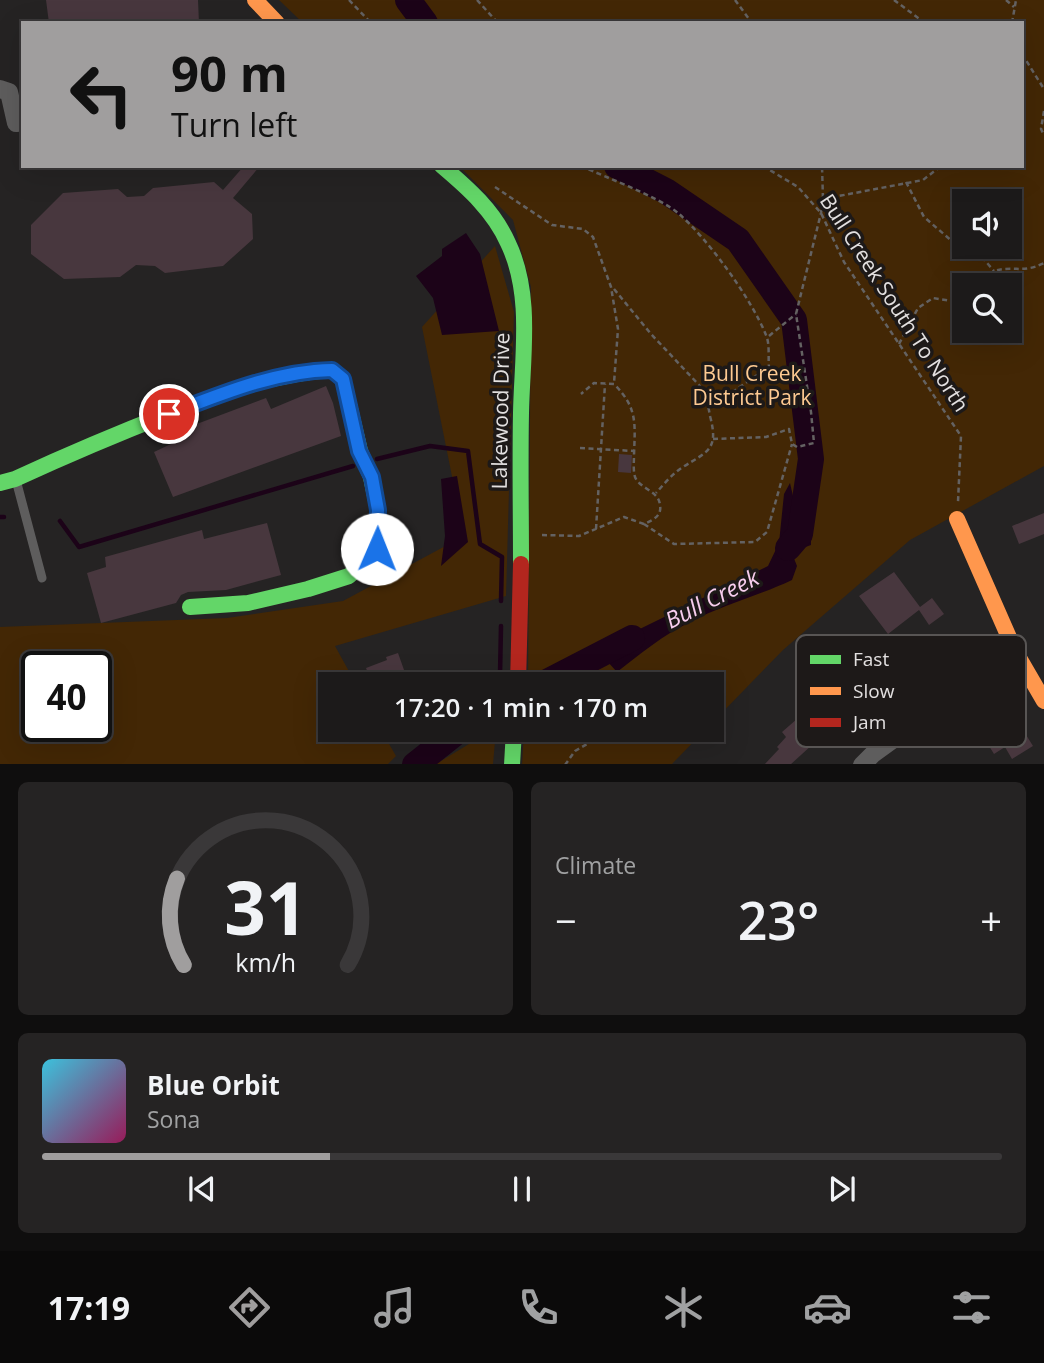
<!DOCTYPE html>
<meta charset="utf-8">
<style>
:root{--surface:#1c1a1a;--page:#252323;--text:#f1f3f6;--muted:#a0a1a2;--line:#3a3839;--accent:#a09e9e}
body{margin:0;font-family:"Open Sans",sans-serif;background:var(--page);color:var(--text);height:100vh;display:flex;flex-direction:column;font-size:26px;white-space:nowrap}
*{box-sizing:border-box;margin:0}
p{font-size:23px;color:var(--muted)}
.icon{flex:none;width:38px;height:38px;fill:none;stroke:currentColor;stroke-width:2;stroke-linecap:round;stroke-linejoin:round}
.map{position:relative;height:764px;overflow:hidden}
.side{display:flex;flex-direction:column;gap:18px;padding:18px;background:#0f0e0e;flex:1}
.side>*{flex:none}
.guide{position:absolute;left:21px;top:21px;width:1003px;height:147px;border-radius:0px;box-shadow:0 7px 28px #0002,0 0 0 2px var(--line);background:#a09e9e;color:#111;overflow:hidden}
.fabs{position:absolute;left:952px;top:189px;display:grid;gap:14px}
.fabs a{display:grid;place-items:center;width:70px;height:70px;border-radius:0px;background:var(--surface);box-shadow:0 7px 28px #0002,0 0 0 2px var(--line);font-size:35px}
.speed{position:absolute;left:21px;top:651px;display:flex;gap:14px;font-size:35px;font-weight:700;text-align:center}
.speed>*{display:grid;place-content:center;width:91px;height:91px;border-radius:50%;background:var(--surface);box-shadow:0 7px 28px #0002,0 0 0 2px var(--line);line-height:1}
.speed .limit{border:4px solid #111;border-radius:10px;background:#fff;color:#111}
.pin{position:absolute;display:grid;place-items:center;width:60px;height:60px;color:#fff;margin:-30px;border:4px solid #fff;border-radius:50%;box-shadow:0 2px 7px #0007}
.me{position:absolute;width:77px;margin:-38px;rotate:1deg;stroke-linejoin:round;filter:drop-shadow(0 0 5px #0008)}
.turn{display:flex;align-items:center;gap:24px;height:147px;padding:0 35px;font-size:32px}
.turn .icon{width:91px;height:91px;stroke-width:2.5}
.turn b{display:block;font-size:49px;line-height:60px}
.big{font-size:52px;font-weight:600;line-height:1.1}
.side .tile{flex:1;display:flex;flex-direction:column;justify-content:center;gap:10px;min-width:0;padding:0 24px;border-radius:10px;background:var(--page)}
.side .dial{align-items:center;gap:0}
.dial svg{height:182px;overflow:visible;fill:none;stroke:var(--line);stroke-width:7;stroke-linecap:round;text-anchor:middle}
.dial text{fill:var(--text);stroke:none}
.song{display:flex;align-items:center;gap:21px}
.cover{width:84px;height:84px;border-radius:10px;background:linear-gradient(135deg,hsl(190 70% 55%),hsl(330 70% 35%))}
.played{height:7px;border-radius:4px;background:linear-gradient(90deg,var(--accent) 30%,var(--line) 30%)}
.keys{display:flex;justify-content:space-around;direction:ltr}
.heat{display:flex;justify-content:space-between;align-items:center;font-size:38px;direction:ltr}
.side .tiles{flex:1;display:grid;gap:18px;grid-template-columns:1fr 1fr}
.tile:last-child{grid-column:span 2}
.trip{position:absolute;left:318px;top:672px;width:406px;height:70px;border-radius:0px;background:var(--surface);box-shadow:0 7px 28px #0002,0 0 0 2px var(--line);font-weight:600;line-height:70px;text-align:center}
.tab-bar{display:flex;height:112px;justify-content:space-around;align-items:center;background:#0b0a0a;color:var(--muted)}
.tab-bar .icon{width:49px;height:49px}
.tab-bar .selected{color:var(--accent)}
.tab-bar b{font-size:32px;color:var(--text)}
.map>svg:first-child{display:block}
.green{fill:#432705;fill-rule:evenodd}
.water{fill:#1c0318}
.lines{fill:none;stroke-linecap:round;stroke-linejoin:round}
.stream{stroke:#1c0318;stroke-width:4.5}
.river{stroke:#1c0318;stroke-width:26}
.building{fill:#48373e}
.path{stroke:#646262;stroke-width:2.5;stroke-dasharray:5 3.5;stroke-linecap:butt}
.lane{stroke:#5e5d5d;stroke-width:9}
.street{stroke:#5e5d5d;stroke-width:18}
.fast{stroke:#63d668;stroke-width:16}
.slow{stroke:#ff974d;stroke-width:16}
.jam{stroke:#b3261e;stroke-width:16}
.route-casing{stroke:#114b97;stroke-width:18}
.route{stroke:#1a73e8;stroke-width:12}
.labels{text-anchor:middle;stroke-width:7;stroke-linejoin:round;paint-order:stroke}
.street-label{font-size:21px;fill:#e3e0e0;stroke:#1d1918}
.park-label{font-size:21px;fill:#feca92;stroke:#1d1918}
.water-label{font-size:23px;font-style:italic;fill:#f8ceee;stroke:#1d1918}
.key{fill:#1d1918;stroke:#585554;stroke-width:2}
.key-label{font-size:19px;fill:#e3e0e0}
</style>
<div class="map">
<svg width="1044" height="765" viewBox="0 0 1044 765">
<rect width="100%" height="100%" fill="#252323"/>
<path class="green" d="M279 0H1044V466L910 540 783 650 712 723V684H528L531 287 513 220 459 166H1022V23H303ZM964 201H1010V247H964ZM964 285H1010V331H964Z
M495 246 514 312 506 596 335 646 356 684H331V730H381L396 756 388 764H0V627L227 618 343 601 464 536 422 327ZM37 667H96V726H37Z
M492 730H496L493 764H436Z
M524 730H705L672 764 522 765Z"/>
<path class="water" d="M466 233 480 254 499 331 442 335 433 298 416 276 442 256V249Z
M457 476 468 542 441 566 445 536 441 479Z
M790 483 795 505 811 530V545L800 549 793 556 797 566 792 580C758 596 723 605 690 622 663 635 640 654 617 672L597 650 768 566 779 543 784 494Z"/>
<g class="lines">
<path class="stream" d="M377 459 430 446 468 451 480 544 502 557 501 601
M0 517H4
M60 521 79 547 353 466
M493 684 500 675 501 626"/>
<path class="river" d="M408 0 425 23
M617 166 666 191 738 240 794 320 811 459 800 534 788 548
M543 684 632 638
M415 765 459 730"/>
</g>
<path class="building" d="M46 0H198L199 23H49Z
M244 166H260L233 198 252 214 253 239 223 266 165 273 155 266 136 265 120 277 64 279 31 254V225L63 193 118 189 127 197 144 196 153 188 214 182 223 190Z
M326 386 333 403 341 436 173 497 154 452 173 443 170 434 266 398 271 409Z
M619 454 632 455 631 473 618 472Z
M1044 513V534L1019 544 1012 526Z
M267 523 281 575 226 590 188 592 181 595 176 603 101 623 87 573 106 567 105 557 202 530 204 539Z
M894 572 920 607 932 598 944 614 929 625 919 610 888 634 859 596Z
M398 653 409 684H372L366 668 387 660 386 657Z
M805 712 828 738 817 748 813 744 790 765H764L779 749 777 747 786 737 782 732Z
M1013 714 1033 746 1012 759 1005 747 994 754 981 733 1000 718 1002 721Z"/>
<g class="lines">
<path class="path" d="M349 0 371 23
M477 0 498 23
M735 0 752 23
M894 0 925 23
M1006 0 1014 7
M1012 23 1016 0
M1022 54 1044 89
M1044 111 1041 129 1044 135
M581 166C607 178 657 196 678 213 708 239 751 298 766 335 770 344 768 357 769 367L709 408
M763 166 798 187 821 213 844 262 961 436 958 502
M906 182 924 217 960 248 981 256 994 271
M495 187 552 225 583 229 593 237 611 287 618 329 614 383
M823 199 923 180 941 166
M993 285 994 271C1015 265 1022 274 1044 263
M614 289 651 334 699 385C706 395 708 404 710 416 719 450 708 451 683 467 672 474 664 484 656 493
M769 336 796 314
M899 344 918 308 933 298 964 303
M713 439 766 437 789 429 792 444 797 447 814 443 811 412 796 314 821 213 823 199 822 166
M580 448 634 451
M644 524 674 544 755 542 767 532 792 444
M596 529 605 384
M542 535 579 536 624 517 644 524C653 520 662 516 660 505 659 491 640 489 635 477 633 470 634 462 634 455 635 424 638 408 614 384L594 383 581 394
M565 765 575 751 587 744 591 730"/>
<path class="lane" d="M16 480 42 578"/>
<path class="street" d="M0 89 9 92 16 123 23 122
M862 765 873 754 1015 651"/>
<path class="fast" d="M442 166C468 188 494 211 508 243 533 295 522 357 521 413 520 463 521 513 521 564
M0 483 15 479C67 455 119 433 173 412 224 392 276 373 332 370L343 379 360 451 371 477 378 510V549L349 576 308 589 248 603 190 607
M512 765 514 730"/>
<path class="slow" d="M255 0 277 23
M957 519 1015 651 1044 701"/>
<path class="jam" d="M518 684 521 564"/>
</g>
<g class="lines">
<g class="route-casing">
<path id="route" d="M169 414C221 394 276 371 332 370L343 379 359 451 372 477 378 510 377 549"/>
</g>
<use href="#route" class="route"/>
</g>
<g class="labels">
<g class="street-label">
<text transform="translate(894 303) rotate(57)" y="7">Bull Creek South To North</text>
<text transform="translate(501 411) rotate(-89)" y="7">Lakewood Drive</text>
</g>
<g class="park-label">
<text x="752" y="381">Bull Creek<tspan x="752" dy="24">District Park</tspan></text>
</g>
<g class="water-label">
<text transform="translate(712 599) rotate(-27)" y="8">Bull Creek</text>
</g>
</g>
<rect x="796" y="635" width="230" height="112" rx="10" class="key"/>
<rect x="810" y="655" width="31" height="9" fill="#63d668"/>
<rect x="810" y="687" width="31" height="8" fill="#ff974d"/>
<rect x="810" y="718" width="31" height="9" fill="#b3261e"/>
<g class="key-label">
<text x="853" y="666">Fast</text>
<text x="853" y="698">Slow</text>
<text x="853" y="729">Jam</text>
</g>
</svg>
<div class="fabs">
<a><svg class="icon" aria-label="sound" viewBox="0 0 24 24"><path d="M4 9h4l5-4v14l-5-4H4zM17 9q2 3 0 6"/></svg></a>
<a><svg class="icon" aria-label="search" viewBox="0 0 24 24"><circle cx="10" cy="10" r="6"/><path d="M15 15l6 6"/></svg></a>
</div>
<div class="speed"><div class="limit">40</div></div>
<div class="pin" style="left:169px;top:414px;background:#d93025"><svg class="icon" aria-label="arrive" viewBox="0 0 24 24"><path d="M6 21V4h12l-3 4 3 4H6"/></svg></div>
<svg class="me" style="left:377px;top:549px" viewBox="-20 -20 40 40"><circle r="19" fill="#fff"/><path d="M0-13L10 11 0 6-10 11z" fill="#1a73e8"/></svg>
<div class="trip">17:20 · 1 min · 170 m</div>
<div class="guide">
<div class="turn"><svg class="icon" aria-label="left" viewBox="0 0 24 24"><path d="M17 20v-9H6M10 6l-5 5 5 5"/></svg><div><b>90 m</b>Turn left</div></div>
</div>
</div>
<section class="side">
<div class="tiles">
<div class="tile dial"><svg viewBox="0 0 100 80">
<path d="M14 69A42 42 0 1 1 86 69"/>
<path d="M14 69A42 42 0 0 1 11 31" stroke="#a09e9e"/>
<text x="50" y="56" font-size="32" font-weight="700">31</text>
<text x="50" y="72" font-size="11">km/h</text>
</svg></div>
<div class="tile"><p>Climate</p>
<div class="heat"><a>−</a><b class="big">23°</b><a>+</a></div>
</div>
<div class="tile">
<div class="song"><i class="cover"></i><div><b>Blue Orbit</b><p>Sona</p></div></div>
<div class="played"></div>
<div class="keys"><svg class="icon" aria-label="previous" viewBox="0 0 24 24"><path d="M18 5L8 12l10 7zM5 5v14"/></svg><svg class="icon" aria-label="pause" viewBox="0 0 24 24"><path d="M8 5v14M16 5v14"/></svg><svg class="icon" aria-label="next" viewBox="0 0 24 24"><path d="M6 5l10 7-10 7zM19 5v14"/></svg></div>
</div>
</div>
</section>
<nav class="tab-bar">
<b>17:19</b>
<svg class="icon selected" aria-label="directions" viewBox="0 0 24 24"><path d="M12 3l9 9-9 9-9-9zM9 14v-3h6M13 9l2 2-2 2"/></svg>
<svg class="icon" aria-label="music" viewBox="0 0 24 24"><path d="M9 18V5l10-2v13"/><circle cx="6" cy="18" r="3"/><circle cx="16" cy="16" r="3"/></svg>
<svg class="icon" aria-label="phone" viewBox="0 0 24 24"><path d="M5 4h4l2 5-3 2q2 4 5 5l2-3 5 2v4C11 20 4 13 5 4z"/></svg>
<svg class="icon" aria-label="climate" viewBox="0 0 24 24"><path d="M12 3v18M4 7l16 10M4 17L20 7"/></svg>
<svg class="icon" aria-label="car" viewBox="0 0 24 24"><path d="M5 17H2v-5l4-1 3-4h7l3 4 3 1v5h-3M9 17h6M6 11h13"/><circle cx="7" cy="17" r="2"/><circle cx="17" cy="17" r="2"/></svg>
<svg class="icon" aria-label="filters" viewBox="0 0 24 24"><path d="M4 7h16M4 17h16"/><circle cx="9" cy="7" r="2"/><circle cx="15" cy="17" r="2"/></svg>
</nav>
